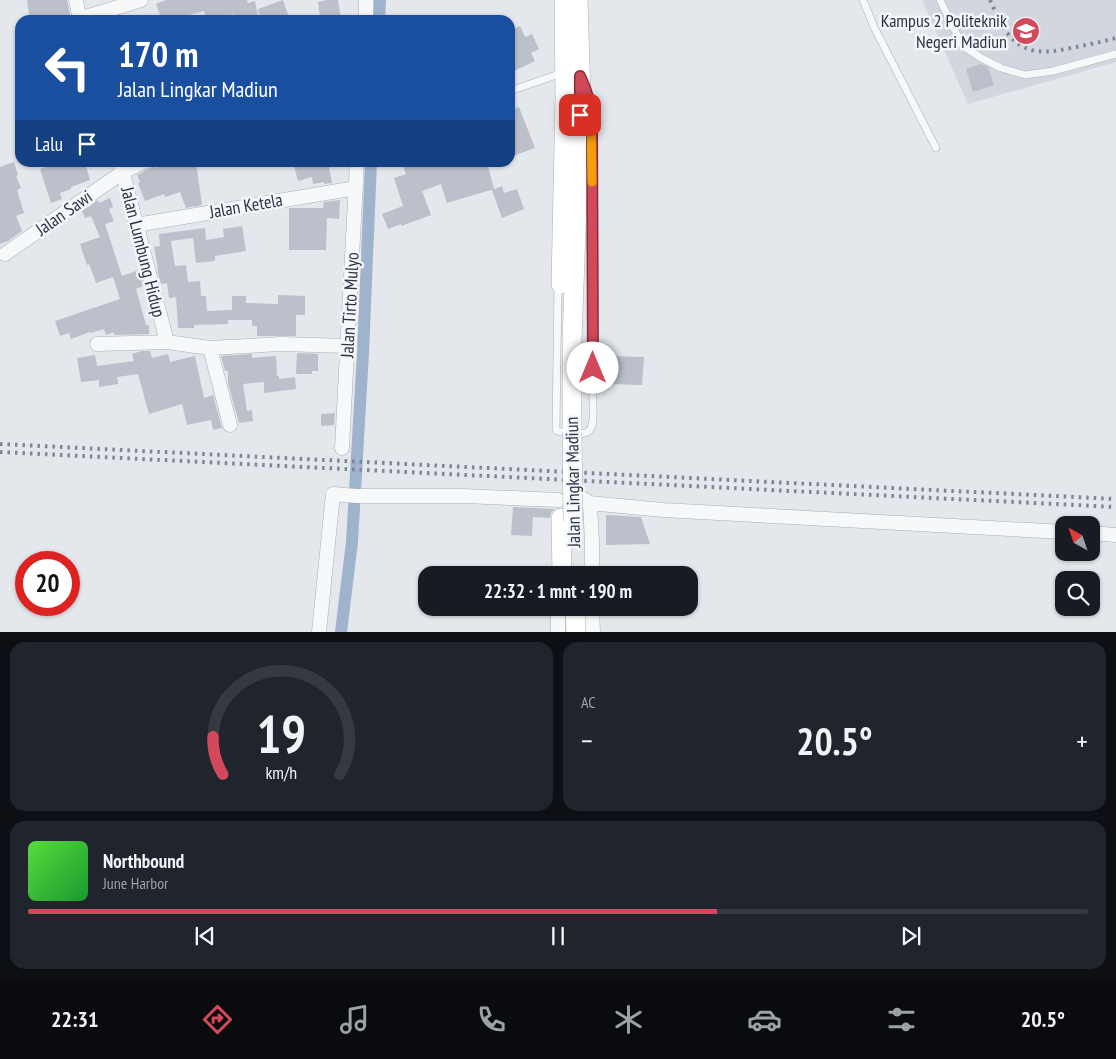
<!DOCTYPE html>
<html lang="id">
<meta charset="utf-8">
<style>
:root{--surface:#171b24;--page:#20242c;--text:#f1f3f6;--muted:#9ea1a6;--line:#363941;--accent:#d1495b}
body{margin:0;font-family:"PT Sans Narrow",sans-serif;background:var(--page);color:var(--text);height:100vh;display:flex;flex-direction:column;font-size:19px;white-space:nowrap}
*{box-sizing:border-box;margin:0}
p{font-size:16px;color:var(--muted)}
.icon{flex:none;width:28px;height:28px;fill:none;stroke:currentColor;stroke-width:2;stroke-linecap:round;stroke-linejoin:round}
.map{position:relative;height:632px;overflow:hidden}
.drawer{display:flex;flex-direction:column;gap:10px;padding:10px;background:#0d0f14;flex:1}
.drawer>*{flex:none}
.hud{position:absolute;left:15px;top:15px;width:500px;height:152px;border-radius:15px;box-shadow:0 1px 4px #0004;background:#1a4fa0;color:#fff;overflow:hidden}
.needle{width:32px;rotate:320deg}
.controls{position:absolute;left:1055px;top:516px;display:grid;gap:10px}
.controls a{display:grid;place-items:center;width:45px;height:45px;border-radius:10px;background:var(--surface);box-shadow:0 1px 4px #0004;font-size:25px}
.speed{position:absolute;left:15px;top:551px;display:flex;gap:10px;font-size:25px;font-weight:700;text-align:center}
.speed>*{display:grid;place-content:center;width:65px;height:65px;border-radius:50%;background:var(--surface);box-shadow:0 1px 4px #0004;line-height:1}
.speed .limit{border:8px solid #d22;background:#fff;color:#111}
.pin{position:absolute;display:grid;place-items:center;width:42px;height:42px;color:#fff;margin:-21px;border-radius:10px;box-shadow:0 2px 8px #0006}
.me{position:absolute;width:55px;margin:-28px;rotate:0deg;stroke-linejoin:round;filter:drop-shadow(0 0 4px #0008)}
.turn{display:flex;align-items:center;gap:18px;height:105px;padding:0 20px;font-size:22px}
.turn .icon{width:65px;height:65px;stroke-width:2.5}
.turn b{display:block;font-size:35px;line-height:42px}
.then{display:flex;align-items:center;height:48px;padding:0 20px;background:#0003;gap:10px;font-size:19px}
.big{font-size:38px;font-weight:600;line-height:1.1}
.drawer .card{flex:1;display:flex;flex-direction:column;justify-content:center;gap:8px;min-width:0;padding:0 18px;border-radius:15px;background:var(--page)}
.drawer .dial{align-items:center;gap:0}
.dial svg{height:130px;overflow:visible;fill:none;stroke:var(--line);stroke-width:7;stroke-linecap:round;text-anchor:middle}
.dial text{fill:var(--text);stroke:none}
.song{display:flex;align-items:center;gap:15px}
.cover{width:60px;height:60px;border-radius:8px;background:linear-gradient(135deg,hsl(110 70% 55%),hsl(130 70% 35%))}
.played{height:5px;border-radius:2px;background:linear-gradient(90deg,var(--accent) 65%,var(--line) 65%)}
.keys{display:flex;justify-content:space-around;direction:ltr}
.heat{display:flex;justify-content:space-between;align-items:center;font-size:28px;direction:ltr}
.drawer .tiles{flex:1;display:grid;gap:10px;grid-template-columns:1fr 1fr}
.card:last-child{grid-column:span 2}
.trip{position:absolute;left:418px;top:566px;width:280px;height:50px;border-radius:15px;background:var(--surface);box-shadow:0 1px 4px #0004;font-weight:600;line-height:50px;text-align:center}
.dock{display:flex;height:80px;justify-content:space-around;align-items:center;background:#090b0e;color:var(--muted)}
.dock .icon{width:35px;height:35px}
.dock .current{color:var(--accent)}
.dock b{font-size:22px;color:var(--text)}
.map>svg:first-child{display:block}
.built{fill:#d2d6de}
.lines{fill:none;stroke-linecap:round;stroke-linejoin:round}
.canal{stroke:#9fb4cc;stroke-width:12}
.building{fill:#bbc0ca}
.service-casing{stroke:#a9aeb7;stroke-width:8}
.minor-casing{stroke:#a9aeb7;stroke-width:15}
.secondary-casing{stroke:#a9aeb7;stroke-width:20}
.service{stroke:#f7f8fa;stroke-width:7}
.minor{stroke:#f7f8fa;stroke-width:14}
.secondary{stroke:#fff;stroke-width:19}
.rail{stroke:#7d8696;stroke-width:4;stroke-dasharray:2.5 5;stroke-linecap:butt}
.secondary-bridge-casing{stroke:#a9aeb7;stroke-width:20;stroke-linecap:butt}
.secondary-bridge{stroke:#fff;stroke-width:19}
.route-casing{stroke:#882f3b;stroke-width:12}
.route{stroke:#d1495b;stroke-width:9}
.slow{stroke:#f59e0b;stroke-width:9}
.labels{text-anchor:middle;stroke-width:5;stroke-linejoin:round;paint-order:stroke}
.poi-label{font-size:18px;fill:#2b3445;stroke:#f4f6f9;text-anchor:end}
.street-label{font-size:18px;fill:#2b3445;stroke:#f4f6f9}
</style>
<div class="map">
<svg width="1116" height="632" viewBox="0 0 1116 632">
<rect width="100%" height="100%" fill="#e4e7ec"/>
<path class="built" d="M922 0H1116V62L968 104Z"/>
<g class="lines">
<path class="canal" d="M379 20 380 0
M341 632 352 542 363 353 371 162"/>
</g>
<path class="building" d="M27 0H67L71 20H30Z
M166 0H247L248 3 255 1 258 15 240 20H235L233 14 215 20H207L204 11 182 17 183 20H162L156 4Z
M283 0 290 20H261L258 9Z
M327 0H338L341 20H329L328 16 320 17 318 2Z
M520 26 525 37 532 34 539 49 531 53 535 61 510 73V31Z
M981 64 988 67 994 85 973 92 966 69Z
M519 107 535 148 510 157V110Z
M14 162 18 175 16 176 21 188 17 190 24 213 16 216 22 231 8 241 0 244V167Z
M52 162H85L90 180 71 187V189L60 193 62 199 51 203 40 169 53 165Z
M171 162H196L202 205 186 208 180 192 165 197 164 194 145 201 138 183 140 182 137 175 148 169 155 166V168Z
M293 162H328L332 183 324 184V182L313 184 312 177 298 181Z
M402 162H487L494 189 447 203 441 184 422 191 431 215 401 226V224L388 229 382 214 403 206 394 178 406 174Z
M502 186 504 193 517 189 524 209 502 218 492 190Z
M110 198 113 207 109 209 114 221 105 224 122 276 139 270 143 286 136 289 146 325H149V334L114 335V332L106 335 104 329 91 333 90 332 71 339 69 333 60 336 55 321 120 299 113 277 96 283 89 264 87 265 80 244 100 237 91 216 85 218 82 211 98 200 99 203Z
M340 200 339 219 327 218 326 250H289V208H323L324 202Z
M242 226 246 251 215 256V261L196 263 193 238 171 241 175 266 186 265 188 282 200 281 201 296H206L207 311 232 310V296H246V303L278 304V295L305 296V315H296V336H257V326H252V320H228V324L194 325V328H178L176 297 169 298 167 283 161 284 157 269H158L154 247 160 246 159 234 205 228 206 240 224 237 223 229Z
M142 351H150L152 358 168 354 170 362 195 356 204 398 213 395 222 428 213 430 211 420 187 425 182 404 149 414 138 374 117 377 118 384 99 387V380L81 382 77 358 95 355 97 366 134 361 132 354Z
M297 353 318 354V371H312V374H296Z
M252 354V358L276 356 277 376H279V379L295 377 296 389 264 393V382L243 384 247 411 252 410 253 421 239 423 228 383V371H225L221 356Z
M611 356 644 357 642 385 609 384Z
M335 413 334 425 321 426V414Z
M513 507 533 508 554 509 551 513 550 518 533 517 532 536 511 535Z
M606 515 641 517 650 544 606 545Z"/>
<g class="lines">
<g class="service-casing">
<path id="service" d="M863 0 874 27 936 148
M940 0 962 45 981 58 1001 68 1025 75 1053 71 1116 54
M510 91 562 73
M558 284 556 429 557 431C566 433 587 438 591 428 594 422 593 414 593 408L592 125 590 102 588 93"/>
</g>
<g class="minor-casing">
<path id="minor" d="M76 0 80 20
M79 19 141 0
M366 20V0
M120 162 167 342
M136 225 356 188
M5 254 123 172 143 162
M97 344 167 342 210 348 281 344 347 346
M210 348 230 425
M342 448 357 162
M581 500H586L590 505 592 541V575
M589 503 663 510 1064 532
M1091 533 1116 535
M558 608V632
M592 608 593 632
M319 632 333 494 356 496H464L558 500"/>
</g>
<g class="secondary-casing">
<path id="secondary" d="M561 284 565 97 564 0
M572 432V340L581 96 578 0
M561 518 562 575
M575 608 576 632"/>
</g>
<use href="#service" class="service"/>
<use href="#minor" class="minor"/>
<use href="#secondary" class="secondary"/>
<path class="rail" d="M990 0C996 12 999 24 1008 34 1026 56 1046 53 1071 48 1086 45 1101 42 1116 38
M0 444 1116 499
M0 452 1116 507"/>
<g class="secondary-bridge-casing">
<path id="secondary-bridge" d="M572 432 573 521"/>
</g>
<use href="#secondary-bridge" class="secondary-bridge"/>
</g>
<g class="lines">
<g class="route-casing">
<path id="route" d="M580 115V76C589 95 590 105 592 124L593 368"/>
</g>
<use href="#route" class="route"/>
<path class="slow" d="M591 116 592 182"/>
</g>
<defs>
<g id="university-disc" transform="scale(1.4375)"><circle r="9.5" fill="#d1495b" stroke="#f4f6f9"/><path d="M0-5L7-2L0 1L-7-2ZM-4 1L0 2.5L4 1V4Q0 6-4 4Z" fill="#fff"/></g>
</defs>
<g fill-rule="evenodd">
<use href="#university-disc" x="1026" y="31"/>
</g>
<g class="labels">
<g class="poi-label">
<text x="1007" y="27">Kampus 2 Politeknik<tspan x="1007" dy="21">Negeri Madiun</tspan></text>
</g>
<g class="street-label">
<text transform="translate(246 206) rotate(-10)" y="6">Jalan Ketela</text>
<text transform="translate(64 213) rotate(-35)" y="6">Jalan Sawi</text>
<text transform="translate(143 252) rotate(76)" y="6">Jalan Lumbung Hidup</text>
<text transform="translate(350 305) rotate(-87)" y="6">Jalan Tirto Mulyo</text>
<text transform="translate(573 482) rotate(-91)" y="6">Jalan Lingkar Madiun</text>
</g>
</g>
</svg>
<div class="controls">
<a><svg class="needle" viewBox="-14 -14 28 28"><path d="M0-13l5 13h-10z" fill="#e53935"/><path d="M0 13l5-13h-10z" fill="#9ea1a6"/></svg></a>
<a><svg class="icon" aria-label="search" viewBox="0 0 24 24"><circle cx="10" cy="10" r="6"/><path d="M15 15l6 6"/></svg></a>
</div>
<div class="speed"><div class="limit">20</div></div>
<div class="pin" style="left:580px;top:115px;background:#d93025"><svg class="icon" aria-label="arrive" viewBox="0 0 24 24"><path d="M6 21V4h12l-3 4 3 4H6"/></svg></div>
<svg class="me" style="left:593px;top:368px" viewBox="-20 -20 40 40"><circle r="19" fill="#fff"/><path d="M0-13L10 11 0 6-10 11z" fill="#d1495b"/></svg>
<div class="trip">22:32 · 1 mnt · 190 m</div>
<div class="hud">
<div class="turn"><svg class="icon" aria-label="left" viewBox="0 0 24 24"><path d="M17 20v-9H6M10 6l-5 5 5 5"/></svg><div><b>170 m</b>Jalan Lingkar Madiun</div></div>
<div class="then">Lalu<svg class="icon" aria-label="arrive" viewBox="0 0 24 24"><path d="M6 21V4h12l-3 4 3 4H6"/></svg></div>
</div>
</div>
<section class="drawer">
<div class="tiles">
<div class="card dial"><svg viewBox="0 0 100 80">
<path d="M14 69A42 42 0 1 1 86 69"/>
<path d="M14 69A42 42 0 0 1 8 46" stroke="#d1495b"/>
<text x="50" y="56" font-size="32" font-weight="700">19</text>
<text x="50" y="72" font-size="11">km/h</text>
</svg></div>
<div class="card"><p>AC</p>
<div class="heat"><a>−</a><b class="big">20.5°</b><a>+</a></div>
</div>
<div class="card">
<div class="song"><i class="cover"></i><div><b>Northbound</b><p>June Harbor</p></div></div>
<div class="played"></div>
<div class="keys"><svg class="icon" aria-label="previous" viewBox="0 0 24 24"><path d="M18 5L8 12l10 7zM5 5v14"/></svg><svg class="icon" aria-label="pause" viewBox="0 0 24 24"><path d="M8 5v14M16 5v14"/></svg><svg class="icon" aria-label="next" viewBox="0 0 24 24"><path d="M6 5l10 7-10 7zM19 5v14"/></svg></div>
</div>
</div>
</section>
<nav class="dock">
<b>22:31</b>
<svg class="icon current" aria-label="directions" viewBox="0 0 24 24"><path d="M12 3l9 9-9 9-9-9zM9 14v-3h6M13 9l2 2-2 2"/></svg>
<svg class="icon" aria-label="music" viewBox="0 0 24 24"><path d="M9 18V5l10-2v13"/><circle cx="6" cy="18" r="3"/><circle cx="16" cy="16" r="3"/></svg>
<svg class="icon" aria-label="phone" viewBox="0 0 24 24"><path d="M5 4h4l2 5-3 2q2 4 5 5l2-3 5 2v4C11 20 4 13 5 4z"/></svg>
<svg class="icon" aria-label="climate" viewBox="0 0 24 24"><path d="M12 3v18M4 7l16 10M4 17L20 7"/></svg>
<svg class="icon" aria-label="car" viewBox="0 0 24 24"><path d="M5 17H2v-5l4-1 3-4h7l3 4 3 1v5h-3M9 17h6M6 11h13"/><circle cx="7" cy="17" r="2"/><circle cx="17" cy="17" r="2"/></svg>
<svg class="icon" aria-label="filters" viewBox="0 0 24 24"><path d="M4 7h16M4 17h16"/><circle cx="9" cy="7" r="2"/><circle cx="15" cy="17" r="2"/></svg>
<b>20.5°</b>
</nav>
